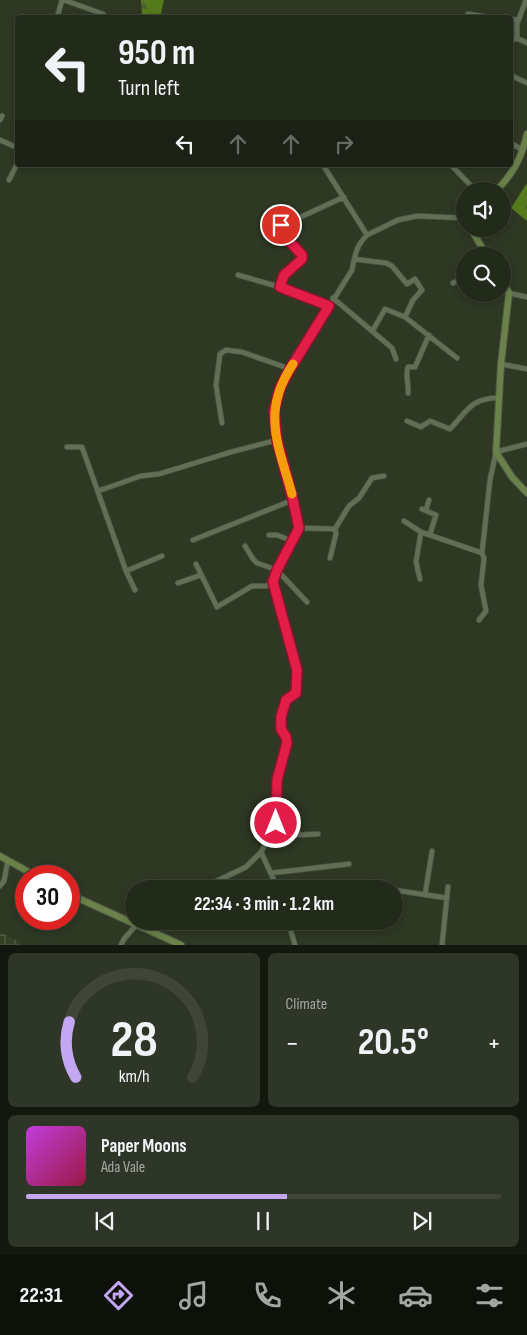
<!DOCTYPE html>
<meta charset="utf-8">
<style>
:root{--surface:#222a1a;--page:#2e3627;--text:#f1f3f6;--muted:#a2a7a2;--line:#3f4639;--accent:#c3a7f2}
body{margin:0;font-family:"Sofia Sans Condensed",sans-serif;background:var(--page);color:var(--text);height:100vh;display:flex;flex-direction:column;font-size:19px;white-space:nowrap}
*{box-sizing:border-box;margin:0}
p{font-size:16px;color:var(--muted)}
.icon{flex:none;width:28px;height:28px;fill:none;stroke:currentColor;stroke-width:2;stroke-linecap:round;stroke-linejoin:round}
.map{position:relative;height:945px;overflow:hidden}
.sheet{display:flex;flex-direction:column;gap:8px;padding:8px;background:#13170e;flex:1}
.sheet>*{flex:none}
.top-card{position:absolute;left:15px;top:15px;width:498px;height:152px;border-radius:5px;box-shadow:0 2px 8px #0003,0 0 0 1px var(--line);background:#222a1a;color:var(--text);overflow:hidden}
.buttons{position:absolute;left:456px;top:182px;display:grid;gap:10px}
.buttons a{display:grid;place-items:center;width:55px;height:55px;border-radius:50%;background:var(--surface);box-shadow:0 2px 8px #0003,0 0 0 1px var(--line);font-size:25px}
.speed{position:absolute;left:15px;top:865px;display:flex;gap:10px;font-size:25px;font-weight:700;text-align:center}
.speed>*{display:grid;place-content:center;width:65px;height:65px;border-radius:50%;background:var(--surface);box-shadow:0 2px 8px #0003,0 0 0 1px var(--line);line-height:1}
.speed .limit{border:8px solid #d22;background:#fff;color:#111}
.pin{position:absolute;display:grid;place-items:center;width:42px;height:42px;color:#fff;margin:-21px;border:2px solid #fff;border-radius:50%;box-shadow:0 1px 5px #0007}
.me{position:absolute;width:55px;margin:-28px;rotate:0deg;stroke-linejoin:round;filter:drop-shadow(0 0 4px #0008)}
.turn{display:flex;align-items:center;gap:18px;height:105px;padding:0 20px;font-size:22px}
.turn .icon{width:65px;height:65px;stroke-width:2.5}
.turn b{display:block;font-size:35px;line-height:42px}
.lanes{display:flex;align-items:center;height:48px;padding:0 20px;background:#0003;justify-content:center;gap:25px;direction:ltr}
.lanes .off{opacity:.35}
.big{font-size:38px;font-weight:700;line-height:1.1}
.sheet .card{flex:1;display:flex;flex-direction:column;justify-content:center;gap:8px;min-width:0;padding:0 18px;border-radius:8px;background:var(--page)}
.sheet .dial{align-items:center;gap:0}
.dial svg{height:130px;overflow:visible;fill:none;stroke:var(--line);stroke-width:7;stroke-linecap:round;text-anchor:middle}
.dial text{fill:var(--text);stroke:none}
.song{display:flex;align-items:center;gap:15px}
.cover{width:60px;height:60px;border-radius:8px;background:linear-gradient(135deg,hsl(290 70% 55%),hsl(340 70% 35%))}
.played{height:5px;border-radius:2px;background:linear-gradient(90deg,var(--accent) 55%,var(--line) 55%)}
.keys{display:flex;justify-content:space-around;direction:ltr}
.heat{display:flex;justify-content:space-between;align-items:center;font-size:28px;direction:ltr}
.sheet .tiles{flex:1;display:grid;gap:8px;grid-template-columns:1fr 1fr}
.card:last-child{grid-column:span 2}
.trip{position:absolute;left:125px;top:880px;width:278px;height:50px;border-radius:25px;background:var(--surface);box-shadow:0 2px 8px #0003,0 0 0 1px var(--line);font-weight:700;line-height:50px;text-align:center}
.tab-bar{display:flex;height:80px;justify-content:space-around;align-items:center;background:#0e110a;color:var(--muted)}
.tab-bar .icon{width:35px;height:35px}
.tab-bar .current{color:var(--accent)}
.tab-bar b{font-size:22px;color:var(--text)}
.map>svg:first-child{display:block}
.industrial{fill:url(#industrial-grid)}
.forest{fill:url(#forest-firs)}
.lines{fill:none;stroke-linecap:round;stroke-linejoin:round}
.street-casing{stroke:#4d5644;stroke-width:6}
.secondary-casing{stroke:#4d5644;stroke-width:8}
.street{stroke:#626e56;stroke-width:4.5}
.secondary{stroke:#6a8149;stroke-width:6}
.route-casing{stroke:#92132f;stroke-width:12}
.route{stroke:#e11d48;stroke-width:9}
.slow{stroke:#f59e0b;stroke-width:9}
</style>
<div class="map">
<svg width="527" height="945" viewBox="0 0 527 945">
<defs>
<pattern id="industrial-grid" width="8" height="8" patternUnits="userSpaceOnUse" patternTransform="scale(1.25)"><rect width="8" height="8" fill="#344125"/><path d="M0 4h8M4 0v8" fill="none" stroke="#515c44"/></pattern>
<pattern id="forest-firs" width="22" height="20" patternUnits="userSpaceOnUse" patternTransform="scale(1.25)"><rect width="22" height="20" fill="#557a1b"/><path d="M5 1l3.5 6h-7zM16 11l3.5 6h-7z" fill="#4c622c"/></pattern>
</defs>
<rect width="100%" height="100%" fill="#2e3823"/>
<path class="industrial" d="M0 932 20 942V945H0Z"/>
<path class="forest" d="M141 0H164L160 17 142 15Z
M527 183V221L511 208Z"/>
<g class="lines">
<g class="street-casing">
<path id="street" d="M64 0 103 14
M468 14 494 18
M57 18 62 0
M510 19 518 20
M517 38V24L526 0
M510 41 517 38 527 43
M510 75 527 83
M0 120 2 116
M0 140 18 148
M510 143 523 150
M323 165 367 235 398 220 417 216 463 218 465 219
M451 165 476 191
M9 180 18 162
M354 259 386 263 392 266 407 284 415 279 422 290 413 300 405 317
M238 275 280 287 329 306
M453 283 465 277
M280 287 284 275 301 259 302 255 301 252 280 231 279 227 344 197
M509 293 527 297
M333 298 392 348 396 359
M373 330 385 309 405 317 457 358
M501 364 527 369
M408 393C409 386 405 373 408 367H415L429 335
M407 421 421 427 430 421 450 429C468 410 471 398 499 398
M222 423 216 385 220 354 226 350 242 352 290 369
M67 447H82L126 571 135 590
M98 491 141 476 159 474 231 452 277 440
M422 509 436 515 430 534
M426 510 429 500
M404 521 421 532 482 553
M299 528 335 529
M269 535H277L292 541
M193 540 293 500
M245 546 253 559 257 563 277 570 307 602
M330 558 336 534 335 529 349 506 359 498 372 478 384 476
M196 564 217 607 252 586H266L273 582
M126 571 162 556
M420 579 416 562 421 532
M178 583 201 575
M479 620 486 611 481 585 484 558 482 553 490 480 496 452 527 444
M272 833 297 835 318 834
M261 852 278 889
M271 873 349 864
M0 886 4 881 8 860
M381 888 383 889
M200 889 246 867 261 852 272 833 277 812V780L287 743 286 737 281 729V717L286 700 296 693 297 670 273 582 277 570 299 528 293 500 277 440 274 411 280 388 290 369 352 270C355 255 356 246 367 235
M394 890 447 898
M425 895 432 851
M288 921 295 945
M145 928 151 921
M121 945 124 939 137 924
M442 945 448 887"/>
</g>
<g class="secondary-casing">
<path id="secondary" d="M496 191C513 174 522 157 527 134
M471 229 487 256
M502 280 509 293 501 364 496 452 512 477 527 493
M0 856 36 876
M69 894 181 945"/>
</g>
<use href="#street" class="street"/>
<use href="#secondary" class="secondary"/>
</g>
<g class="lines">
<g class="route-casing">
<path id="route" d="M276 823 277 780 287 743 286 737 281 729V717L286 700 296 693 297 670 273 582 277 570 299 528 293 500 277 440 274 411 280 388 290 369 329 306 280 287 284 275 302 259V255L280 231 279 227 281 225"/>
</g>
<use href="#route" class="route"/>
<path class="slow" d="M292 494C278 444 261 412 293 364"/>
</g>
</svg>
<div class="buttons">
<a><svg class="icon" aria-label="sound" viewBox="0 0 24 24"><path d="M4 9h4l5-4v14l-5-4H4zM17 9q2 3 0 6"/></svg></a>
<a><svg class="icon" aria-label="search" viewBox="0 0 24 24"><circle cx="10" cy="10" r="6"/><path d="M15 15l6 6"/></svg></a>
</div>
<div class="speed"><div class="limit">30</div></div>
<div class="pin" style="left:281px;top:225px;background:#d93025"><svg class="icon" aria-label="arrive" viewBox="0 0 24 24"><path d="M6 21V4h12l-3 4 3 4H6"/></svg></div>
<svg class="me" style="left:276px;top:823px" viewBox="-20 -20 40 40"><circle r="17" fill="#e11d48" stroke="#fff" stroke-width="3"/><path d="M0-11L8 9 0 5-8 9z" fill="#fff"/></svg>
<div class="trip">22:34 · 3 min · 1.2 km</div>
<div class="top-card">
<div class="turn"><svg class="icon" aria-label="left" viewBox="0 0 24 24"><path d="M17 20v-9H6M10 6l-5 5 5 5"/></svg><div><b>950 m</b>Turn left</div></div>
<div class="lanes"><svg class="icon" aria-label="left" viewBox="0 0 24 24"><path d="M17 20v-9H6M10 6l-5 5 5 5"/></svg><svg class="icon off" aria-label="ahead" viewBox="0 0 24 24"><path d="M12 20V5M6 11l6-6 6 6"/></svg><svg class="icon off" aria-label="ahead" viewBox="0 0 24 24"><path d="M12 20V5M6 11l6-6 6 6"/></svg><svg class="icon off" aria-label="right" viewBox="0 0 24 24"><path d="M7 20v-9h11M14 6l5 5-5 5"/></svg></div>
</div>
</div>
<section class="sheet">
<div class="tiles">
<div class="card dial"><svg viewBox="0 0 100 80">
<path d="M14 69A42 42 0 1 1 86 69"/>
<path d="M14 69A42 42 0 0 1 10 35" stroke="#c3a7f2"/>
<text x="50" y="56" font-size="32" font-weight="700">28</text>
<text x="50" y="72" font-size="11">km/h</text>
</svg></div>
<div class="card"><p>Climate</p>
<div class="heat"><a>−</a><b class="big">20.5°</b><a>+</a></div>
</div>
<div class="card">
<div class="song"><i class="cover"></i><div><b>Paper Moons</b><p>Ada Vale</p></div></div>
<div class="played"></div>
<div class="keys"><svg class="icon" aria-label="previous" viewBox="0 0 24 24"><path d="M18 5L8 12l10 7zM5 5v14"/></svg><svg class="icon" aria-label="pause" viewBox="0 0 24 24"><path d="M8 5v14M16 5v14"/></svg><svg class="icon" aria-label="next" viewBox="0 0 24 24"><path d="M6 5l10 7-10 7zM19 5v14"/></svg></div>
</div>
</div>
</section>
<nav class="tab-bar">
<b>22:31</b>
<svg class="icon current" aria-label="directions" viewBox="0 0 24 24"><path d="M12 3l9 9-9 9-9-9zM9 14v-3h6M13 9l2 2-2 2"/></svg>
<svg class="icon" aria-label="music" viewBox="0 0 24 24"><path d="M9 18V5l10-2v13"/><circle cx="6" cy="18" r="3"/><circle cx="16" cy="16" r="3"/></svg>
<svg class="icon" aria-label="phone" viewBox="0 0 24 24"><path d="M5 4h4l2 5-3 2q2 4 5 5l2-3 5 2v4C11 20 4 13 5 4z"/></svg>
<svg class="icon" aria-label="climate" viewBox="0 0 24 24"><path d="M12 3v18M4 7l16 10M4 17L20 7"/></svg>
<svg class="icon" aria-label="car" viewBox="0 0 24 24"><path d="M5 17H2v-5l4-1 3-4h7l3 4 3 1v5h-3M9 17h6M6 11h13"/><circle cx="7" cy="17" r="2"/><circle cx="17" cy="17" r="2"/></svg>
<svg class="icon" aria-label="filters" viewBox="0 0 24 24"><path d="M4 7h16M4 17h16"/><circle cx="9" cy="7" r="2"/><circle cx="15" cy="17" r="2"/></svg>
</nav>
